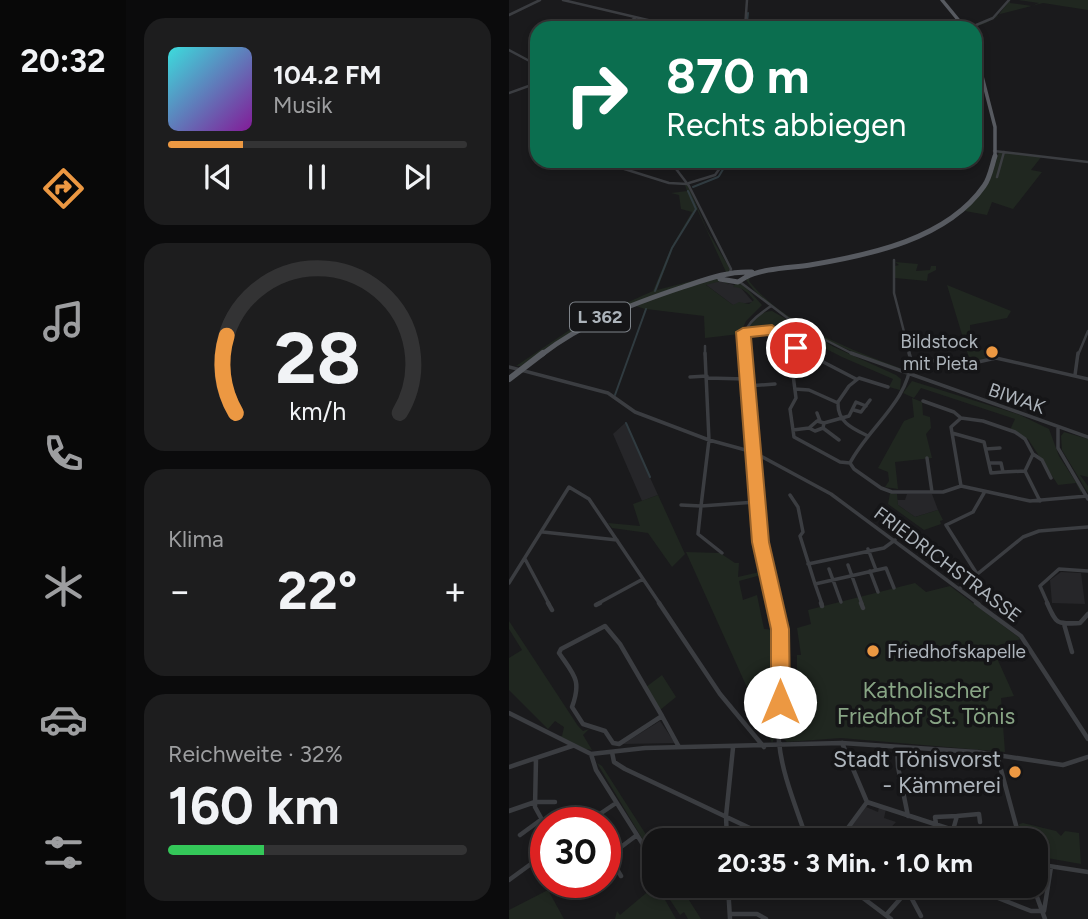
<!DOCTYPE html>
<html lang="de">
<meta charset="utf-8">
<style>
:root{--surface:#141415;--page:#1d1d1e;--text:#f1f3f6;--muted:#9d9ea0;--line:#333334;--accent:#ec9842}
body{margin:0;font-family:Figtree,sans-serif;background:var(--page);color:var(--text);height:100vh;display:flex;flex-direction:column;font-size:26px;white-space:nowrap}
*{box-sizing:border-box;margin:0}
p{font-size:23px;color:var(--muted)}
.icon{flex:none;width:38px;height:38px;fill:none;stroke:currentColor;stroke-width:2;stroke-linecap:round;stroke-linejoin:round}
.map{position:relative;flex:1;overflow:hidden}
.sheet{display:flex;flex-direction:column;gap:18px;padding:18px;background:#0b0b0c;width:383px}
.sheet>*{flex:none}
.banner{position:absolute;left:21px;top:21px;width:452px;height:147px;border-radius:21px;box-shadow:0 4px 10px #0003,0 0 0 2px var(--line);background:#0b6e4f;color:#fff;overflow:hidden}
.speed{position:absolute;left:21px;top:807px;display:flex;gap:14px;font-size:35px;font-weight:700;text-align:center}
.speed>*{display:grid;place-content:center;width:91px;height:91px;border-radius:50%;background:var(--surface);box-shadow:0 4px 10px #0003,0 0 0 2px var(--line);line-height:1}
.speed .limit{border:10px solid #d22;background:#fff;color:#111}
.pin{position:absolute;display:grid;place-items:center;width:60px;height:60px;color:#fff;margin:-30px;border:4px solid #fff;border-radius:50%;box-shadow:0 2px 7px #0007}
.me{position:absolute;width:77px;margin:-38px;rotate:0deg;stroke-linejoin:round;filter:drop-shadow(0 0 5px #0008)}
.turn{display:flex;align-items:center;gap:24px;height:147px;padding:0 21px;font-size:32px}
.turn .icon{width:91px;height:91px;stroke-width:2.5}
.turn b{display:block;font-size:49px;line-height:60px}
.big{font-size:52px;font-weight:700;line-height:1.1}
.sheet .card{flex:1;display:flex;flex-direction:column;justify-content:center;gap:10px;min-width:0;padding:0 24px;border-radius:21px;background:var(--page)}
.sheet .dial{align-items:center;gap:0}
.dial svg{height:182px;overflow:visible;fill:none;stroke:var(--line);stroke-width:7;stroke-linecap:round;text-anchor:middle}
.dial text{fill:var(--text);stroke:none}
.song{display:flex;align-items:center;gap:21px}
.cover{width:84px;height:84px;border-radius:10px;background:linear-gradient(135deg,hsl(180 70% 55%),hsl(290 70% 35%))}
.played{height:7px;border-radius:4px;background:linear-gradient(90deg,var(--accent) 25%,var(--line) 25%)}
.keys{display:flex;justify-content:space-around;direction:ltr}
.heat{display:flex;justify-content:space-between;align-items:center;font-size:38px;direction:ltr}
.charge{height:10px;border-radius:5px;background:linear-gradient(90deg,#34c759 32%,var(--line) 0)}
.trip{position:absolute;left:133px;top:828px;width:406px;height:70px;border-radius:21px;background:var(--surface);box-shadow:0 4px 10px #0003,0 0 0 2px var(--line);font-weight:700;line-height:70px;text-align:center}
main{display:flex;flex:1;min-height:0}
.tabs{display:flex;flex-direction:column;width:126px;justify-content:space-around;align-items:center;background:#080808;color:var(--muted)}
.tabs .icon{width:49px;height:49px}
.tabs .active{color:var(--accent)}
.tabs b{font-size:32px;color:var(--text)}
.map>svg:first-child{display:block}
.built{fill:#262629}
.green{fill:#202720;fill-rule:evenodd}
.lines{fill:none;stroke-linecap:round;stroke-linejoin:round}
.stream{stroke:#303b40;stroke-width:2}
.minor-far2{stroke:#3b3d41;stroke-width:2.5}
.minor-far1{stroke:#3b3d41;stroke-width:3.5}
.minor{stroke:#3b3d41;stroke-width:4.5}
.major-far2{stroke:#575a60;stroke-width:3.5}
.major-far1{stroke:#575a60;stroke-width:5}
.major{stroke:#575a60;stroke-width:6}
.route{fill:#ec9842;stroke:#99632b;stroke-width:2}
.poi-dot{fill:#ec9842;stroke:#151517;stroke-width:2.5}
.labels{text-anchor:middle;stroke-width:7;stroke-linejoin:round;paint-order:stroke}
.shield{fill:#151517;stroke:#7f848a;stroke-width:2}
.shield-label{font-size:18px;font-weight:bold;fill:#adb4bb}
.poi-label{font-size:19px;fill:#adb4bb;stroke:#151517;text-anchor:end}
.street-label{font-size:19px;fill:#adb4bb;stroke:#151517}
.near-park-label{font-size:23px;fill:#88a585;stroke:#151517}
.near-poi-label{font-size:23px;fill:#adb4bb;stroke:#151517;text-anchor:end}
</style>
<main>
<nav class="tabs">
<b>20:32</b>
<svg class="icon active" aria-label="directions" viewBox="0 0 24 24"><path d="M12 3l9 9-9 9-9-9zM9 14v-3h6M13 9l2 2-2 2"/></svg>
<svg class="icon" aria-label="music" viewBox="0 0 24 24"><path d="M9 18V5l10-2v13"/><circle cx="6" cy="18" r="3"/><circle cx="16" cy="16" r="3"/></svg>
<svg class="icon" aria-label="phone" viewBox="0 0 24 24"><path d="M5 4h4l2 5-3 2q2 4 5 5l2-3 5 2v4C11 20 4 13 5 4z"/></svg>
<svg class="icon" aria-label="climate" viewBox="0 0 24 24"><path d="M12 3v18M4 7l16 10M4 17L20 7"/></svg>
<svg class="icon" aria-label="car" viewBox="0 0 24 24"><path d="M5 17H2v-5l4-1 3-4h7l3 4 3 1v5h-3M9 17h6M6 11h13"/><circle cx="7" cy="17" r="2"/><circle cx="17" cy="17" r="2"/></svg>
<svg class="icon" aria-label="filters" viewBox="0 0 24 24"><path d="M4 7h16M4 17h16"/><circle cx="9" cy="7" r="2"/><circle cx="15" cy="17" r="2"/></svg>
</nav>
<section class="sheet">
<div class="card">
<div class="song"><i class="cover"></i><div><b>104.2 FM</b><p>Musik</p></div></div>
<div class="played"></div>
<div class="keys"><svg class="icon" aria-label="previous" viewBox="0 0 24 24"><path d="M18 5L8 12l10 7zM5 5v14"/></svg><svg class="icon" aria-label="pause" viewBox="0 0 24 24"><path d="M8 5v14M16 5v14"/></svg><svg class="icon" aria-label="next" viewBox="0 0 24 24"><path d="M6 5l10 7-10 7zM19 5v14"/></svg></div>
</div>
<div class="card dial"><svg viewBox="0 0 100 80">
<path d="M14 69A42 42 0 1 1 86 69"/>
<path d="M14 69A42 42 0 0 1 10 35" stroke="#ec9842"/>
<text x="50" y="56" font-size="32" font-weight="700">28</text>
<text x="50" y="72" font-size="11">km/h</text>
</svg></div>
<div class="card"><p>Klima</p>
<div class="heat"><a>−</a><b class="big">22°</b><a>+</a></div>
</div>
<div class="card"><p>Reichweite · 32%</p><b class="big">160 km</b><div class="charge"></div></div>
</section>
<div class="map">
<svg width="579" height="919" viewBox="0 0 579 919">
<rect width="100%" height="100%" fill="#1a1a1c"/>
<path class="built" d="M212 281 231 287 244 302 224 305 196 284Z
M116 423 149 495 133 501 104 434Z
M398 494H423L429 510 406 517 389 505 388 500H396Z
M552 572 572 573 576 604 543 603 541 580Z
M151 721 166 743 114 744Z
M357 807 369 812 370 807 377 809 375 818 387 822 370 840H341L336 834Z"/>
<path class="green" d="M501 0V3L523 6 530 3 509 0H579V10L534 3 491 14 477 23 465 27 488 17Z
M490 152 533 156 522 170 533 172 504 209 483 202 478 215 456 211C410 246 355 258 299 267 281 270 259 271 241 277L240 281C276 327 349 352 401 372 348 355 270 327 237 280L239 276C314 262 432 251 479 182 485 173 486 162 490 152Z
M176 185H179L198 230 221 269 216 275 207 278 217 276 213 279 220 285 212 281 197 285 224 305 230 302 240 304 245 300C239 293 234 287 224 287L226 284H234L253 305 237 321 231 334 196 338 195 316 137 309 106 396 136 309 124 305 66 334 14 370C52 338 95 314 142 298 159 292 178 288 194 282H187C122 300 66 325 12 366H7L68 325 144 291 162 248 183 212 172 209 170 195 162 193 178 191ZM188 209 217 272 148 290 166 243Z
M386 262 409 264 407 271 421 270 422 266H427V270L419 274 418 281 386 278V266L390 265Z
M438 285 502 311 498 318 461 325 462 346 486 354 485 357 474 361H461Z
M263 311 325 347 387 375 392 379 391 390 380 387 384 379 333 357 284 332 277 337 280 334 274 329H239C242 320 253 311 263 311Z
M403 381 511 415 540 429 550 456 572 490V493L567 483 549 485 519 439 501 430 506 419 412 388 405 398 394 393Z
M403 398 413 402 414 415 421 417 422 428 417 434 423 458 386 462 389 489 376 487 380 481 379 472 369 468 395 421 405 417Z
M555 432 579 439V477L571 475 579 486V493L553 450 552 436Z
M381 493 388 494 389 505 406 517 429 510 434 520 431 521 432 524 415 530 379 504Z
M149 495 176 554 163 567 139 533 103 528 99 523 131 526 124 504Z
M177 552 211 553 226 563H230L229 577 255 571 256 574 230 581 234 600 248 595 255 629 268 630 266 737 263 743Z
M406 583 417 592 441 586 512 639 483 647 505 696 492 698 496 752 332 738 278 742 275 739V674H288V655H292L288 628 302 624 299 610Z
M0 621 69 726 74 731 80 729 74 735 83 750 71 748 46 736H53L55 727 46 721 39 729 0 690V658L13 650 0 629Z
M153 675 167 697 151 710 137 687Z
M88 763 93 766 145 847V858Z
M514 823 547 831 552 836 556 831 570 833 572 864 527 856V840H514L510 824Z
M140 885 147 887 145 894 148 898H155L167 919H106L108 911 111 915 142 889Z
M152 886H171L192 919H179L175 912 171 915Z
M39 890 55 919H0V910Z"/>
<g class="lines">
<path class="stream" d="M238 22 239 13
M210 176 219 161
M184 187 209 177
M146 291 163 248 187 209 179 191
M106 395 137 309
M117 423 141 477"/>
<path class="minor-far2" d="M54 0 160 25 204 28
M0 15 31 0
M112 28 126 18
M236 28 238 0
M460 28 484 18 500 0
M0 50 28 65
M0 93 28 83
M485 151 579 162
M161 161 180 186 222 269 221 272
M109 167 160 183 178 184
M488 177 495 152
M180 183 206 175 216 161
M385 260V293L401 355
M231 282 289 326 346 355
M234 332 265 331 300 355
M196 346V355
M273 349 274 355
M235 355C233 326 240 322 262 306
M569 355 579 331"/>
<path class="minor-far1" d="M196 353 200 440 192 506 247 502
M235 353 252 542 266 604
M274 353 275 363 283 367
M296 353 283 367 287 398 281 409 285 437 331 462 341 463
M297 353 347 379
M342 353 579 437
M400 353 402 360
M0 367 99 393 126 412 200 440 244 452 322 494 470 604
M566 375 569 353
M181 377 198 376
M198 378 237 379
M238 386 266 384
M286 389 300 390 329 403
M414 401 445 412 452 418 474 421 506 432 516 439 524 454 516 471 531 501
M345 410 352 412 361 400
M308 413 311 421
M452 418 442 427 452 486
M549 427V448L579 499
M300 428 308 421 315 423
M314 428 330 440
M284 430 300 428 306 431 314 428 315 423 340 416 347 402 357 406
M443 433 475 442 482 473 494 472
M357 435C342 428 328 421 329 402L340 386 350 378 379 387
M477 449 491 448
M524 454 533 460 542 478
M418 458 423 492
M480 463H492L494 472 516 471
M281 495 289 507 294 532 291 536 306 584 377 568 385 588
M578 496 521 501 452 486 434 492H383L372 488 345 469 341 463C359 428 400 401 402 360L469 362 487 358 579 379
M172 505 192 506 189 534 213 553
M34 532 108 540
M359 549 367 570
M16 559 40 604
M299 564 375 548 386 540
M339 565 353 604
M320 569 332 602
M361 571 369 592
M468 574 437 525 464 512 475 493
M0 583 60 487 80 499 151 604
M306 584 313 604
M450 589 514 537 530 531 579 527
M88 604 134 579
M539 604 531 586 550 569 579 571"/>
<path class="minor" d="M39 603 43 610
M150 603 211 694 255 747
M265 603C275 649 266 695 270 742 273 775 288 809 298 840
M312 603 313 606
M352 603 354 608
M467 603 512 636 579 739
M538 603C548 625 547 624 571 623L579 614
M87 605 91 603
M555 624 563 652
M96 626 111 644 153 716 110 744 104 743 96 731 74 724 63 707C73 680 65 675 50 653L52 649Z
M0 713 82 754 136 748 333 743 468 752 554 765 579 757
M153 716 170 747
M388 747 389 767 399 816
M103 752 105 762 116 769 266 840
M82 754 87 770 140 854
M488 755 511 840
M27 759 26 807 37 827
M0 767 63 746
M390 778 468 788
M358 802 444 830 446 837
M0 811 26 802H46
M79 822 107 803
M427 824 426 817 448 816
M444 830 448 816 470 814 471 822
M11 835 33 819
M218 840 217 816 224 748
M330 840 358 802 333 743
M527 864 579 872
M112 876 100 856 128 835
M0 880 37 853
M219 886 221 919
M338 886 382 919
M396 886 412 916
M524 886 536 919
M221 914H248L257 919
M377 915 399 890 415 887 469 890 522 911H535L542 867"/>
<path class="major-far2" d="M433 0 456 28
M466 49 486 127V157"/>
<path class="major-far1" d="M237 277C255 268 281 268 301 265 361 255 438 239 475 186 481 178 483 165 486 156
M211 279 229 282 237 277
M32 355C75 322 123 304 174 287 198 279 218 271 243 272"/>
<path class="major" d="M0 379 34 353"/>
</g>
<path class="route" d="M263 325 294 348 287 353 260 335 242 337 260 542 280 629 281 702 278 709 271 711 264 709 262 702V629L243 542 227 332 234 328Z"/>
<g class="poi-dot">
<circle cx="483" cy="352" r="7"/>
<circle cx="364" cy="651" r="7"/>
<circle cx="506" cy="772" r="7"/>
</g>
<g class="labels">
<rect class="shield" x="61" y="302.5" width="60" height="29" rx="5"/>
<g class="shield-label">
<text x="91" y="323">L 362</text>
</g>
<g class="poi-label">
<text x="469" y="348">Bildstock<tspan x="469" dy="22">mit Pieta</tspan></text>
<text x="378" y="658" text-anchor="start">Friedhofskapelle</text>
</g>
<g class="street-label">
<text transform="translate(508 398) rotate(19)" y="7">BIWAK</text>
<text transform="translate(439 564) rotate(37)" y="7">FRIEDRICHSTRASSE</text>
</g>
<g class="near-park-label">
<text x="417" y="698">Katholischer<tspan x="417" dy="26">Friedhof St. Tönis</tspan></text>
</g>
<g class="near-poi-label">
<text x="492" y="767">Stadt Tönisvorst<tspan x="492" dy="26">- Kämmerei</tspan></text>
</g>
</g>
</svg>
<div class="speed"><div class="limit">30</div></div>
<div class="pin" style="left:287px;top:348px;background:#d93025"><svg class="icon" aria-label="arrive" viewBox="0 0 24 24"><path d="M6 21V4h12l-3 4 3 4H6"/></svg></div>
<svg class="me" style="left:271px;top:702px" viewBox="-20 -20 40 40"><circle r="19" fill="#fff"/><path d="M0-13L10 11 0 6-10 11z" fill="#ec9842"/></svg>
<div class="trip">20:35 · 3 Min. · 1.0 km</div>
<div class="banner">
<div class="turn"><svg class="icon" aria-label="right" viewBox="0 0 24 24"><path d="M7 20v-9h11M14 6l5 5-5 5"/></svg><div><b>870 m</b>Rechts abbiegen</div></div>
</div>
</div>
</main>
